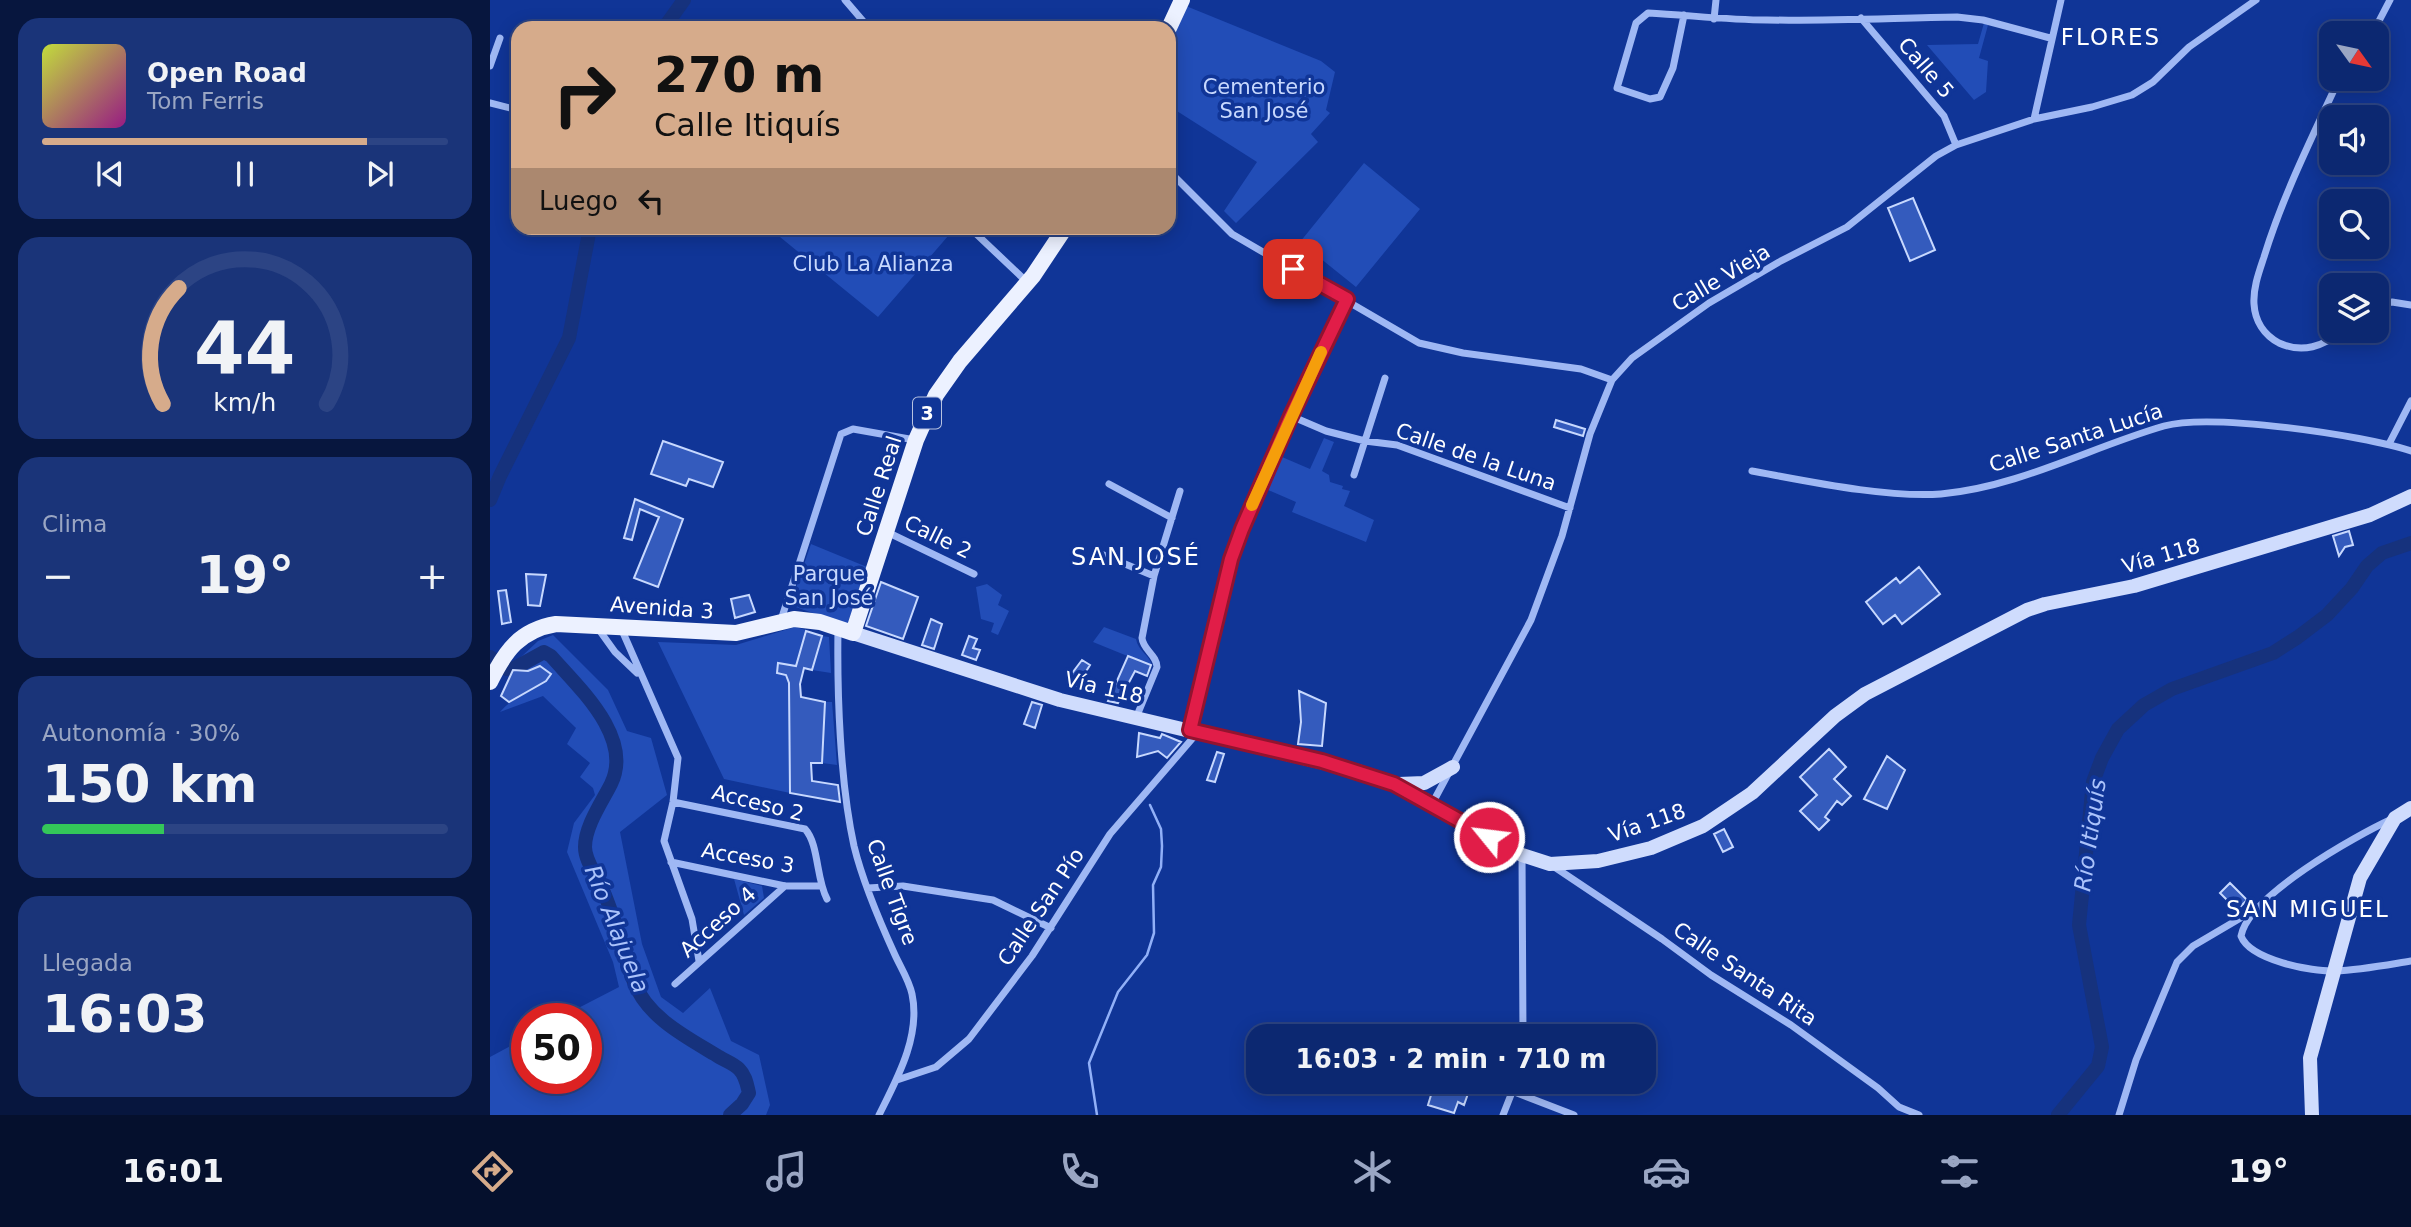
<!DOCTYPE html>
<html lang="es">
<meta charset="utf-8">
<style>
:root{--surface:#0c2871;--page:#1a3479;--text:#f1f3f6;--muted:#9aa6c3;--line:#2c4484;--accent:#d6ab8b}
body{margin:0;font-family:"DejaVu Sans",sans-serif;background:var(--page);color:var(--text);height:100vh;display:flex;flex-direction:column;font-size:26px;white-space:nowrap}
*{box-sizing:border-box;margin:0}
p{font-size:23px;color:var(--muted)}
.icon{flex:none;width:38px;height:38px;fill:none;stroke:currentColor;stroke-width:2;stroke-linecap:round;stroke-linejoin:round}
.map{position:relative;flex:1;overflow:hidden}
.side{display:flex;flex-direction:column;gap:18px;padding:18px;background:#07163e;width:490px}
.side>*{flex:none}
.guide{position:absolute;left:21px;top:21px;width:665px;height:214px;border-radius:21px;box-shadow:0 4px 18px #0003,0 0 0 2px var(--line);background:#d6ab8b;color:#111;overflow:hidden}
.needle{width:46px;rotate:123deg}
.tools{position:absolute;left:1829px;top:21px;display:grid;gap:14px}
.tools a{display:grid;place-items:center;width:70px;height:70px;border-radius:14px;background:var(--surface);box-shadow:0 4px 18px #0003,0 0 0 2px var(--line);font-size:35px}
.speed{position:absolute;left:21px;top:1003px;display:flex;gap:14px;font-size:35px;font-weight:700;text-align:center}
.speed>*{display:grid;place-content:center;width:91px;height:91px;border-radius:50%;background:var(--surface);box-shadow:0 4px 18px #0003,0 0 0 2px var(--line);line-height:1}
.speed .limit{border:10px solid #d22;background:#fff;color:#111}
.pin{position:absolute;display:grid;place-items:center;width:60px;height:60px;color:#fff;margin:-30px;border-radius:14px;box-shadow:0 4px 10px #0006}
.me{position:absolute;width:77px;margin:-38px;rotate:299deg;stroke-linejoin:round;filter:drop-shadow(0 0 5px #0008)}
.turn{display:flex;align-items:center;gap:24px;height:147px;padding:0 28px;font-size:32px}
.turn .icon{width:91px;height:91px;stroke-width:2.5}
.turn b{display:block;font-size:49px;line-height:60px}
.then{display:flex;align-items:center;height:66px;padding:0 28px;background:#0003;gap:14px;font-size:26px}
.big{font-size:52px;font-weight:800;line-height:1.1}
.side .widget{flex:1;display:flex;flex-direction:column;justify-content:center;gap:10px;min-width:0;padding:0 24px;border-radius:21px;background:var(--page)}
.side .dial{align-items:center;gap:0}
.dial svg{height:182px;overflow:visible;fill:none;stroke:var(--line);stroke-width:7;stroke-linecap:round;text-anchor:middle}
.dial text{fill:var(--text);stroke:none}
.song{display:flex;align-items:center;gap:21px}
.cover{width:84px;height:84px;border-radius:10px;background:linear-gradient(135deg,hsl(70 70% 55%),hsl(310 70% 35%))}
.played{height:7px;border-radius:4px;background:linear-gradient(90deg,var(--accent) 80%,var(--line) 80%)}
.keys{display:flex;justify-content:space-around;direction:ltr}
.heat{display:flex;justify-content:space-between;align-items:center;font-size:38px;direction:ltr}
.charge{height:10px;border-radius:5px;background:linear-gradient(90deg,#34c759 30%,var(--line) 0)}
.trip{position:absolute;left:756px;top:1024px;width:410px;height:70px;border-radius:21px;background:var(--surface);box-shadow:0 4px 18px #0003,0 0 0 2px var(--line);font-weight:800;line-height:70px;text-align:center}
.dock{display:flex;height:112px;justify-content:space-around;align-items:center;background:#05102d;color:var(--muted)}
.dock .icon{width:49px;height:49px}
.dock .active{color:var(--accent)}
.dock b{font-size:32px;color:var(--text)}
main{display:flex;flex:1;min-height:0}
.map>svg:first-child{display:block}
.green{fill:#224db7}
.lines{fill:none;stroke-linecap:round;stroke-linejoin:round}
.stream{stroke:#91b0f8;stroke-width:2.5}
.river{stroke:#16327d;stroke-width:14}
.building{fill:#345bbd;stroke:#c7d8fe;stroke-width:2}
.street{stroke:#9fb8f4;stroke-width:7}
.secondary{stroke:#cfdcfd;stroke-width:14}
.primary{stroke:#ecf1ff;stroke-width:16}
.route-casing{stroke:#92132f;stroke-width:18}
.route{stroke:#e11d48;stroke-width:12}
.slow{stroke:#f59e0b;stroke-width:12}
.labels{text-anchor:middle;stroke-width:7;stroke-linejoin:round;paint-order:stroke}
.shield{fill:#103597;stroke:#b7c2e0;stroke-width:2}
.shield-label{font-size:19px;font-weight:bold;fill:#fff}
.street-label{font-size:21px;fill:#fff;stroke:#103597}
.park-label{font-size:21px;fill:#c7d8fe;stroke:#103597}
.neighbourhood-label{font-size:23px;letter-spacing:2px;fill:#fff;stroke:#103597}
.water-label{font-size:23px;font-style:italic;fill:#abc3fb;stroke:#103597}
.quarter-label{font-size:24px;letter-spacing:2px;fill:#fff;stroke:#103597}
</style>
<main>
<section class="side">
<div class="widget">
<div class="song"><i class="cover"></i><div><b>Open Road</b><p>Tom Ferris</p></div></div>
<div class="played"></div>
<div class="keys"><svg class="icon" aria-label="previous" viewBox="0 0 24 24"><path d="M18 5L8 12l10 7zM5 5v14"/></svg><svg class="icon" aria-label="pause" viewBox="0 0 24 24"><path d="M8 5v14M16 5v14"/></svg><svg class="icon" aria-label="next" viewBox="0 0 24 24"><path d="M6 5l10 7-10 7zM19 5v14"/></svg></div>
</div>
<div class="widget dial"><svg viewBox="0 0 100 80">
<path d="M14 69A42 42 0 1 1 86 69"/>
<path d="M14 69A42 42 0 0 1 21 18" stroke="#d6ab8b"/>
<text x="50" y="56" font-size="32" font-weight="700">44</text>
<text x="50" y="72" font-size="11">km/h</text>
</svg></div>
<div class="widget"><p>Clima</p>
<div class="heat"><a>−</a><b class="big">19°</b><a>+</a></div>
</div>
<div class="widget"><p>Autonomía · 30%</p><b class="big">150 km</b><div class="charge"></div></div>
<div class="widget"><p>Llegada</p><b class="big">16:03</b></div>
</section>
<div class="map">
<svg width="1921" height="1115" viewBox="0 0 1921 1115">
<rect width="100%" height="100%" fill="#103597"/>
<path class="green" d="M696 6 831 61 845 72 836 110 840 113 821 134 828 142 746 223 734 211 767 162 679 106V42Z
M1494 23 1498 25 1489 58 1498 61 1496 92 1484 100 1437 45 1488 44Z
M874 163 930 209 866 287 810 242Z
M279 228H465L388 317Z
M834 438 844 442 832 471 839 475 840 482 853 486 852 489 860 491 854 506 884 520 876 542 802 512 806 502 778 490 792 457 820 469Z
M321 544 377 567 357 625 300 605Z
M497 584 512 595 508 605 519 611 508 635 501 632 504 623 491 619 486 587Z
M305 627 316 630 306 666 289 663 287 673 296 675 299 683 300 793 234 779 168 642 246 645Z
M614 627 646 639C648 651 660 655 662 666L603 642Z
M63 635 118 690 137 731 161 738 177 795 130 832 152 944 171 997 193 1013 220 988 241 1041 269 1055 280 1105 276 1115H0V1057L37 1037V1078H96V1018H69L129 987 123 962 77 852 84 823 105 795 103 788 90 777 100 763 77 744 86 728 53 696 10 712C24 695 47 692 61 675L38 671 15 672 48 641Z
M332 636 339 637 341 673 322 670Z
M335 702H342L347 765 332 763Z
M244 879 272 886 274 898 254 915Z"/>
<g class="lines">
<path class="stream" d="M607 1115 599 1063 628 992 657 955 664 933 663 885 671 867 672 846 671 829 660 805"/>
<path class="river" d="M174 28 194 0
M0 500 10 476 79 338 100 228
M0 657 17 669 25 668 54 652 61 656C88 687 144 737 121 784 112 802 95 826 95 847 95 860 104 871 109 882 125 913 131 949 144 982 157 1017 196 1037 226 1055 233 1060 243 1063 249 1069 256 1076 257 1085 259 1093L252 1104 240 1115
M1568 1115 1608 1066 1612 1047 1589 925 1603 782 1612 758 1628 729 1654 705 1682 689 1783 653 1808 637 1837 615 1862 588 1877 566 1892 553 1921 543"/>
</g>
<path class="building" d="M1423 198 1445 250 1420 261 1398 208Z
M1066 420 1095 429 1093 436 1064 427Z
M173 441 233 462 223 487 199 479 196 486 161 474Z
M145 499 193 519 168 587 144 578 169 517 150 509 142 540 134 538Z
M1859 531 1863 545 1855 547 1849 556 1843 536Z
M1429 567 1450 594 1412 624 1405 615 1393 624 1376 602 1406 578 1410 583Z
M36 574 56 575 50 606 38 605Z
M391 582 428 597 413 639 376 626Z
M16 590 21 622 12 624 8 591Z
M259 595 265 612 245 618 241 599Z
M441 619 452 624 444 649 432 645Z
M316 631 332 636 322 670 314 668 310 684 311 697 335 702 332 763H321L322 781 348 785 350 802 300 793 299 683 296 675 287 673 288 663 306 666Z
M479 636 487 639 483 648 490 650 486 660 472 655Z
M638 656 661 665 657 676 645 671 628 703 618 701Z
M592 660 600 665 587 686 577 680Z
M50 666 61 674 56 681 19 702 11 696 23 670 38 671Z
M809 691 836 703 832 746 808 744 811 722Z
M542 702 552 705 545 728 534 724Z
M649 733 670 738 672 734 691 742 677 758 668 751 647 757Z
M1339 749 1356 767 1344 779 1361 796 1352 805 1347 801 1335 817 1339 820 1329 830 1310 811 1327 795 1310 777Z
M727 752 734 754 725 782 717 780Z
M1397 756 1415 770 1397 809 1374 799Z
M1234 829 1243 847 1233 852 1224 834Z
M1740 883 1757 900 1747 910 1730 893Z
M945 1082H982L974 1105 968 1102 964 1113 938 1105Z"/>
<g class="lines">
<path class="street" d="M355 0 379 28
M1194 15 1183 68 1170 97 1160 99 1127 88 1146 23 1158 13C1198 15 1237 20 1277 20 1340 21 1404 18 1467 17L1493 20 1560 38
M1371 18 1454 116 1466 145
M1224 19 1226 0
M1879 33 1889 21 1900 0
M0 66 10 38
M1849 79C1822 138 1793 195 1774 257 1769 272 1763 288 1764 304 1765 321 1774 335 1789 343 1813 354 1833 346 1853 331
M0 103 28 110
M1544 119 1571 0
M679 171 742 234 929 343 973 353 1091 369 1122 380
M480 228 538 283
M1886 307 1902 302 1921 305
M801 416 836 431 875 441 907 445 1080 508
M1899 444 1921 401
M1262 471C1317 481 1396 498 1451 494 1529 487 1601 447 1674 426 1722 413 1873 435 1921 451
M864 475 895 378
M619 484 682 518
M397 532 484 574
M611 554 664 576
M291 620 351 434 363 429 425 440
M107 627 125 652 147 673
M131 628 188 758 183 802 174 841 202 919 209 961
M348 629C347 694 350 782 364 846 373 883 389 920 405 955 411 968 419 980 422 994 431 1036 407 1079 389 1115
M646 718 667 667C667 655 653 650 652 638L664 576 690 491
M700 730 741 559 752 529 801 416 857 299
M183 802 315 829C329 844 326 879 337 899
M942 804 1041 620 1072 536 1100 434 1122 380 1142 358 1219 303 1289 262 1357 227 1446 156 1466 145 1544 119 1602 107 1642 95 1663 82 1699 47 1766 0
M1902 819C1865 836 1758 896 1751 936 1760 960 1822 972 1845 971 1870 970 1896 965 1921 961
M1032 855 1033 1036
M181 862 295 886H330
M1063 866 1172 939 1221 975 1301 1025 1388 1088 1409 1107 1429 1115
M378 888 413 886 503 900 561 928
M185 984 295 886
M407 1080 446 1067 479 1039 542 956 620 834 708 732
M1022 1091 1084 1115
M1013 1115 1026 1082
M1629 1115 1646 1060 1687 962 1703 946 1759 913"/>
<path class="secondary" d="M363 633 570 700 868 771 916 789 1032 855 1060 864 1108 861 1161 848 1213 826 1262 793 1345 716 1375 694 1537 610 1555 604 1644 586 1880 515 1921 496
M909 784 934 783 963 767
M1822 1115 1820 1058 1870 878 1905 818 1921 808"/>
<path class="primary" d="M679 28 692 0
M0 682C15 651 30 630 66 624L246 633 304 619 330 622 363 633 426 440 446 395 470 361 543 276 575 228"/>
</g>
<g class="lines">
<g class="route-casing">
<path id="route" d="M803 269 857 299 801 416 752 529 741 559 700 730 832 761 904 784 999 837"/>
</g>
<use href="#route" class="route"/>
<path class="slow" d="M762 505 831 352"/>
</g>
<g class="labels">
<rect class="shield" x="423" y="397.5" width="28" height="31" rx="5"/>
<g class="shield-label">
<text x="437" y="420">3</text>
</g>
<g class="street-label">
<text transform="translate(1436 68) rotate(49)" y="7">Calle 5</text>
<text transform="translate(1231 278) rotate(-31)" y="7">Calle Vieja</text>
<text transform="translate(1586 438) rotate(-18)" y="7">Calle Santa Lucía</text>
<text transform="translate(986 457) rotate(19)" y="7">Calle de la Luna</text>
<text transform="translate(389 486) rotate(-72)" y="7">Calle Real</text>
<text transform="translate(448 537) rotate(26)" y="7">Calle 2</text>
<text transform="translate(1671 556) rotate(-16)" y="7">Vía 118</text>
<text transform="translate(172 608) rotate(4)" y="7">Avenida 3</text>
<text transform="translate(614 688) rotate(13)" y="7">Vía 118</text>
<text transform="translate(268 803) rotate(14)" y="7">Acceso 2</text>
<text transform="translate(1157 823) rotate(-19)" y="7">Vía 118</text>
<text transform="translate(258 858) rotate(10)" y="7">Acceso 3</text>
<text transform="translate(402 892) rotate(70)" y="7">Calle Tigre</text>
<text transform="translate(551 907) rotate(-56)" y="7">Calle San Pío</text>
<text transform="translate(228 922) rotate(-42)" y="7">Acceso 4</text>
<text transform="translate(1255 974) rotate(34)" y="7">Calle Santa Rita</text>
</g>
<g class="park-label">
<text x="774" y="94">Cementerio<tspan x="774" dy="24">San José</tspan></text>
<text x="383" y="271">Club La Alianza</text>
<text x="339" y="581">Parque<tspan x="339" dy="24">San José</tspan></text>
</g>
<g class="neighbourhood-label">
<text x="1621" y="45">FLORES</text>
<text x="1818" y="917">SAN MIGUEL</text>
</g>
<g class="water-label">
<text transform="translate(1600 835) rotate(-82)" y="8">Río Itiquís</text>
<text transform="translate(127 929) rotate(68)" y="8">Río Alajuela</text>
</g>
<g class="quarter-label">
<text x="646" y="565">SAN JOSÉ</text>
</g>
</g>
</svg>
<div class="tools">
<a><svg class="needle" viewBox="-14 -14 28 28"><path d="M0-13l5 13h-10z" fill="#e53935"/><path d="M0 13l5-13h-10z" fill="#9aa6c3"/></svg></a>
<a><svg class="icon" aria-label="sound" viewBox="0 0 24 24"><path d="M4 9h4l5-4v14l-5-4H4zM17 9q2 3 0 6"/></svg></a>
<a><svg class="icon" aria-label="search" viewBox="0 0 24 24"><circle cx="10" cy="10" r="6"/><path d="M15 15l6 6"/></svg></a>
<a><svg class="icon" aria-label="layers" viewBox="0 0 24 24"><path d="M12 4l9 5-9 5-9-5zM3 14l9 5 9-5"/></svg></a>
</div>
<div class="speed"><div class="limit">50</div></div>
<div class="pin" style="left:803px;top:269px;background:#d93025"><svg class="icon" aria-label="arrive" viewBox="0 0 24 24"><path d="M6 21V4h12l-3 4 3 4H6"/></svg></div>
<svg class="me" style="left:999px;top:837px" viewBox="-20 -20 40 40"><circle r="17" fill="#e11d48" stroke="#fff" stroke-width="3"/><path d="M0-11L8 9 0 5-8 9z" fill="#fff"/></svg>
<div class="trip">16:03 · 2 min · 710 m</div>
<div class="guide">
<div class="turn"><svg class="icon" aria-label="right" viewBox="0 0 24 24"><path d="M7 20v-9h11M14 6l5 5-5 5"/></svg><div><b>270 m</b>Calle Itiquís</div></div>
<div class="then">Luego<svg class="icon" aria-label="left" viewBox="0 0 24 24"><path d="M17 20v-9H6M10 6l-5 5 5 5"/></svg></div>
</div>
</div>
</main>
<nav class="dock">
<b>16:01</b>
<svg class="icon active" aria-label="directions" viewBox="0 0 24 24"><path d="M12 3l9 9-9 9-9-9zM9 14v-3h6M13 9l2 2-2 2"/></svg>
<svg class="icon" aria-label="music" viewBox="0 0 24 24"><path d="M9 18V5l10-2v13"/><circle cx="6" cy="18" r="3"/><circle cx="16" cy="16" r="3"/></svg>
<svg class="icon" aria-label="phone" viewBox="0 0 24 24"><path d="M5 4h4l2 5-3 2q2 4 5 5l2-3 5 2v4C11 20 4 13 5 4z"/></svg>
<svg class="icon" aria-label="climate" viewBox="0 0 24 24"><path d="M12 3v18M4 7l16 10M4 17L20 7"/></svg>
<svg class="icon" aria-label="car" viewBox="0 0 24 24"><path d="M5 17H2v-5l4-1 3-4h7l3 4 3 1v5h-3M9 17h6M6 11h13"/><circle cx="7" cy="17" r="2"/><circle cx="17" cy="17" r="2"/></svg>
<svg class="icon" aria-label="filters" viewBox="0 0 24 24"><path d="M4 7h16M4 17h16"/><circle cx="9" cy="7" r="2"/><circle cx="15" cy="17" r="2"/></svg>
<b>19°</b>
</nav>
